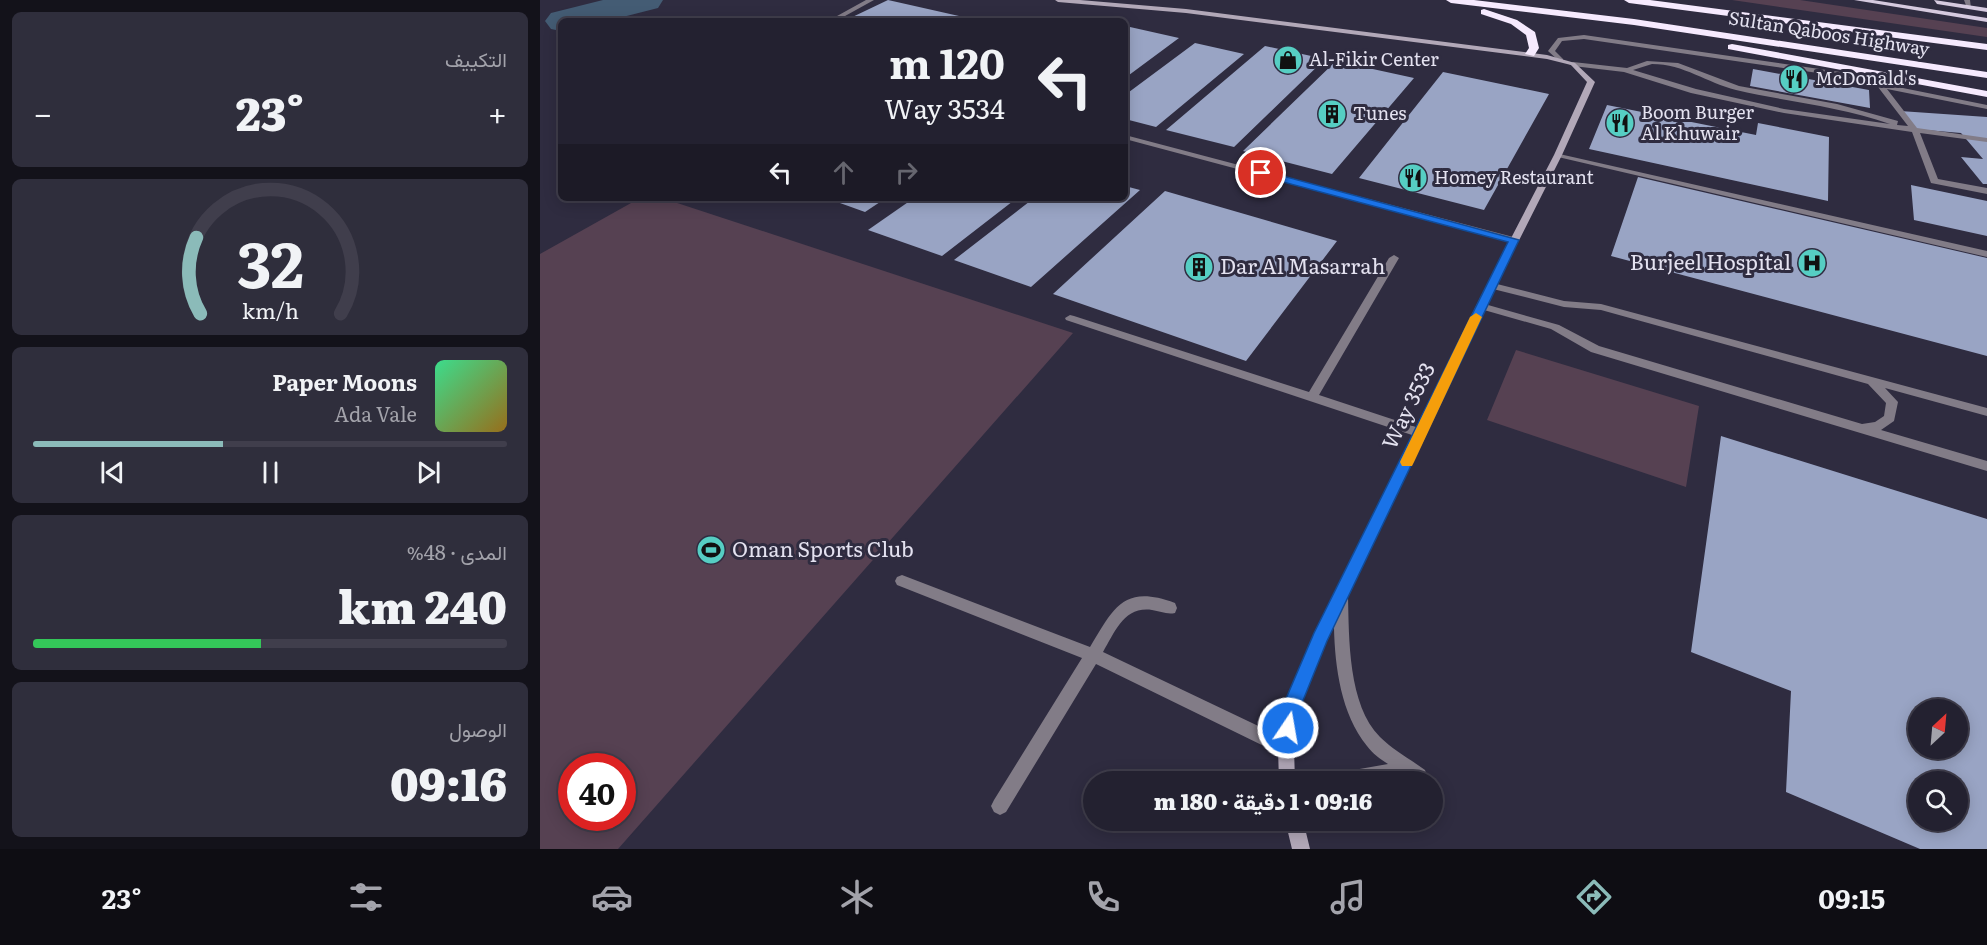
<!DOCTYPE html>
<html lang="ar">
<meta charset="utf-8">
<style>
:root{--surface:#232130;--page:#2f2e3c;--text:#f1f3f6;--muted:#a3a3ab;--line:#403e4c;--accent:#8bbbb9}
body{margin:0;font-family:Literata,Vazirmatn,serif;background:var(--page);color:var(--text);direction:rtl;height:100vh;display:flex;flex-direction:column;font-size:22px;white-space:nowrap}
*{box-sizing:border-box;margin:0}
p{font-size:20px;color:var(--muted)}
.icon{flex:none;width:33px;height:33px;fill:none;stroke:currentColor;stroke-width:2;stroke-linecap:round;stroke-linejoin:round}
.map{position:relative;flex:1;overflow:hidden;direction:ltr}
.panel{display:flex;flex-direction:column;gap:12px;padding:12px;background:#13121a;width:540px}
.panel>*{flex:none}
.top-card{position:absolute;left:18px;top:18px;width:570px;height:183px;border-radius:9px;box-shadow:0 3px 15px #0003,0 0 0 2px var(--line);direction:rtl;background:#232130;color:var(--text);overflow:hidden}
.needle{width:39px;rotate:26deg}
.buttons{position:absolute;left:1368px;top:699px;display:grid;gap:12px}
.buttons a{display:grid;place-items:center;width:60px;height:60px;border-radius:50%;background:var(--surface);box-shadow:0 3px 15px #0003,0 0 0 2px var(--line);font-size:30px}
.speed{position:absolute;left:18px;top:753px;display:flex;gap:12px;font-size:30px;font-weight:700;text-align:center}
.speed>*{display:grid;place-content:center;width:78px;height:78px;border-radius:50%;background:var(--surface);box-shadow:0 3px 15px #0003,0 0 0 2px var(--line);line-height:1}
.speed .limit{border:9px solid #d22;background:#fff;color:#111}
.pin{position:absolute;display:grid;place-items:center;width:51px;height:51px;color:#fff;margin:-26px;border:3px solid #fff;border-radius:50%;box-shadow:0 2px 6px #0007}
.me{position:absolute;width:66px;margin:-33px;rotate:12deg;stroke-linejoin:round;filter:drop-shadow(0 0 4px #0008)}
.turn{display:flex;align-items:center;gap:21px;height:126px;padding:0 24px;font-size:27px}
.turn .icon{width:78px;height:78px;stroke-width:2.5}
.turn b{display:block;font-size:42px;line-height:51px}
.lanes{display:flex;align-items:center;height:57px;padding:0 24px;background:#0003;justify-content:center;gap:30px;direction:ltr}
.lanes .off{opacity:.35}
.big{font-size:45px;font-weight:800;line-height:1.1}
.panel .widget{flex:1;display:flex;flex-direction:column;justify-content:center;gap:9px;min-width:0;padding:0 21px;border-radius:9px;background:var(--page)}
.panel .dial{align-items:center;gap:0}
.dial svg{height:156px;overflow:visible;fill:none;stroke:var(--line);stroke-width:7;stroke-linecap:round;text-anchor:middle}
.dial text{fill:var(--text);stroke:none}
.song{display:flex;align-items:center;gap:18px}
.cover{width:72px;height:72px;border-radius:9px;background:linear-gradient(135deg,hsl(150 70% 55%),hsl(40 70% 35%))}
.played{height:6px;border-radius:3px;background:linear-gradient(90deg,var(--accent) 40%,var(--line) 40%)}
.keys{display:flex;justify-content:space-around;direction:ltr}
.heat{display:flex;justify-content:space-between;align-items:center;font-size:33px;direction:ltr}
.charge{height:9px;border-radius:4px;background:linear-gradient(90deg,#34c759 48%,var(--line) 0)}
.trip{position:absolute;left:543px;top:771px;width:360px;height:60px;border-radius:30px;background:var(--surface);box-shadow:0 3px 15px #0003,0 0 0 2px var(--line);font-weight:800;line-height:60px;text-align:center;direction:rtl}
.menu{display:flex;height:96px;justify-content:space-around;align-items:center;background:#0e0d13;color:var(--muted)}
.menu .icon{width:42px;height:42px}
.menu .on{color:var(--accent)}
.menu b{font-size:27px;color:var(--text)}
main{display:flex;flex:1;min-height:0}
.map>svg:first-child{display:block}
.green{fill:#564152;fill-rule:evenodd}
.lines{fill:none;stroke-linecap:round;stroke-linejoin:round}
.river{fill:#445c74;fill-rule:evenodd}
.building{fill:#99a4c4;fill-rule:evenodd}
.lane{fill:#827c87;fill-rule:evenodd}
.street{fill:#827c87;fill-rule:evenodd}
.secondary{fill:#b2a8b8;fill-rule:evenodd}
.primary{fill:#d6cadf;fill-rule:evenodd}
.highway{fill:#f6eafe;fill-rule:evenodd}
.route{fill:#1a73e8;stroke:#114b97;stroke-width:1.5}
.slow{fill:#f59e0b}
.labels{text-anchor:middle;stroke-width:6;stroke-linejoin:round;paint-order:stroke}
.far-street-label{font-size:18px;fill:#e4e2f0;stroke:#2f2c40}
.far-poi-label{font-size:18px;fill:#e4e2f0;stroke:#2f2c40;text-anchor:start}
.poi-label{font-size:21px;fill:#e4e2f0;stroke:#2f2c40;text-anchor:start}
.street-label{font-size:21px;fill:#e4e2f0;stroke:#2f2c40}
</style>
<main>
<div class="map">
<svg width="1447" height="849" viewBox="0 0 1447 849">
<rect width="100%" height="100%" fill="#2f2c40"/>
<path class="green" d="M1192 0H1260L1447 28V37Z
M100 198H122L533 333 78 849H0V254ZM32 766H82V818H32Z
M976 350 1159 406 1146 487 947 420Z"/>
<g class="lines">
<path class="river" d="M63 0H123L118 8 67 21H21V31L11 29 5 21 11 13Z"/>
</g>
<path class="building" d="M348 0 419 16 410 21H304Z
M590 27 639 38 585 78V30Z
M655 43 704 54 616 127 585 119V95Z
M725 46 785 59 694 147 626 130Z
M796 61 874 78 792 174 703 151Z
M1213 69 1329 90 1330 108 1210 86Z
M903 72 1009 94 944 210 819 178Z
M1067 105 1216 135 1218 123 1289 137 1288 201 1049 149Z
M1360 111 1447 117V184H1443L1421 157 1443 159 1421 133 1374 129Z
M1098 177 1447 258V356L1071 256Z
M1371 185 1447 201V236L1374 220Z
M585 186 600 190 491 287 414 260 494 198H585Z
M625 191 797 241 706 361 513 294Z
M286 198H346L325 212Z
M374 198H477L402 256 328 230Z
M1181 436 1447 519V849H1380L1246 792 1251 691 1151 652ZM1378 710H1418V748H1378ZM1378 782H1418V820H1378Z"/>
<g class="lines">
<path class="lane" d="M1044 35 1307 73 1343 84 1447 105V109L1347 89 1377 128 1447 138V142L1380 133 1398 179 1447 188V194L1391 183 1372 132 1244 113 1151 93 1084 72 1033 66 1029 64 1033 62 1087 68 1107 61 1138 63 1199 86 1297 104 1358 121 1357 125 1368 126 1338 87 1306 77 1044 39 1022 41 1015 51 1023 59V61H1019L1008 51 1018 38ZM1112 64C1144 64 1167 83 1196 90 1247 102 1299 106 1350 124L1244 109 1156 89 1093 70Z
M1015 153 1447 251V257L1018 157H1015Z
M854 255 859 258 779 395 885 430 887 433 885 436 881 438 526 320 525 318 530 315 534 316 769 392 849 258Z
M953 283 1024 301 1061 304 1447 408V416L1345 388 1358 402 1354 421 1341 430 1447 461V471L1051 352 1011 329 937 308 936 306 941 303 1019 325 1059 346 1322 424 1335 422 1344 416 1346 403 1328 384 1061 310 1024 307 949 288V284Z
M362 575 550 647C574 608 583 584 635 603L637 608 635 613C627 615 620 611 612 610 584 606 575 632 563 652L752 742 754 748 752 754 746 756 740 754 556 664 466 812 460 815 454 812 451 806 454 800 542 658 357 585 355 581 357 577Z
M801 590 806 591 808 596C809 638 808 705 840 737 853 750 870 759 885 770L887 776 885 782H783L785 776 791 774 848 764C840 759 832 753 827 746 801 714 795 667 794 628 794 617 791 602 796 591Z"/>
<path class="street" d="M326 0H334L296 21H288Z
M1424 0H1430L1431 8H1427Z
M585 135 977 238 979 240 974 243 971 242 585 139Z"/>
<path class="secondary" d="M515 0H540L646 9 1007 55 1035 63 1055 82 1022 155 946 306 787 641 759 708 754 748 755 782H739L738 748 743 708 773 639 936 306 1014 155 1047 82 1031 65 1007 59 646 13 518 2Z
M745 820H763L770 849H752Z"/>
<path class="primary" d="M1314 0H1333L1447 18V22Z
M1394 0 1447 8V12L1397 4Z"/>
<path class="highway" d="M906 0H934L1094 19 1447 72V78L1094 25 911 3Z
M1084 0H1110L1447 44V50L1089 3Z
M944 9 977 20 995 32 999 48 994 56 985 54 989 48 986 35 971 24 941 14V10Z
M1192 44 1447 91V97L1188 49V45Z"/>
</g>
<path class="route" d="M721 170 979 240 787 641 760 708 755 734 748 737 742 734 739 728 742 708 774 633 968 242 717 175V171Z"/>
<path class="slow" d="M936 313 942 317 874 462 872 466H862L860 462 930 317Z"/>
<defs>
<g id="shop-disc" transform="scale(1.5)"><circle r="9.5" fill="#56cec3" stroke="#2f2c40"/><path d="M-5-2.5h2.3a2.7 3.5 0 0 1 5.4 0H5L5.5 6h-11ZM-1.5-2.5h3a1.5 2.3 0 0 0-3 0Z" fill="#111"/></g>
<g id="restaurant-disc" transform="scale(1.5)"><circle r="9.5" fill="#56cec3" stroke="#2f2c40"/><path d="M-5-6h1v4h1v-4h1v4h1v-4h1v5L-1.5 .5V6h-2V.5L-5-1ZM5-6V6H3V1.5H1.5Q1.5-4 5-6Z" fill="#111"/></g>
<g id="building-disc" transform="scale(1.5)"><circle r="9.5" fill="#56cec3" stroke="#2f2c40"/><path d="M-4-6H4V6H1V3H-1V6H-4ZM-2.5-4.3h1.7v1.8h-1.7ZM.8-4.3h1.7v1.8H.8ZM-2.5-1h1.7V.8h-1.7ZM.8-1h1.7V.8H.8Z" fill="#111"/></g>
<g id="hospital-disc" transform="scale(1.5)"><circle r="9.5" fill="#56cec3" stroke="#2f2c40"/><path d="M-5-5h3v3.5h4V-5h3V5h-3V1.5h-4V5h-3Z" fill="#111"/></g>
<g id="stadium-disc" transform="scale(1.5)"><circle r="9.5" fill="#56cec3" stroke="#2f2c40"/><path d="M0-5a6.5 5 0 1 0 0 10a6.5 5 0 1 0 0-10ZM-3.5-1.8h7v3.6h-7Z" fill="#111"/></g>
</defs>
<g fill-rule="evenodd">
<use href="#shop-disc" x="748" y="60"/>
<use href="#restaurant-disc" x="1254" y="79"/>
<use href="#building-disc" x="792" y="114"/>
<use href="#restaurant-disc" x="1080" y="123"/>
<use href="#restaurant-disc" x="873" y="178"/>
<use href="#hospital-disc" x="1272" y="263"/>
<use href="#building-disc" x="659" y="267"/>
<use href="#stadium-disc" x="171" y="550"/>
</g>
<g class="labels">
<g class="far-street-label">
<text transform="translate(1289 34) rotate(9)" y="6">Sultan Qaboos Highway</text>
</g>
<g class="far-poi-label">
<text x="769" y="66">Al-Fikir Center</text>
<text x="1275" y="85">McDonald's</text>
<text x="1101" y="119">Boom Burger<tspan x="1101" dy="21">Al Khuwair</tspan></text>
<text x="813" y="120">Tunes</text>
<text x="894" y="184">Homey Restaurant</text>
</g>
<g class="poi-label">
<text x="1251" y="270" text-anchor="end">Burjeel Hospital</text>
<text x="680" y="274">Dar Al Masarrah</text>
<text x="192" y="557">Oman Sports Club</text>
</g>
<g class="street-label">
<text transform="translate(869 406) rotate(-64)" y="7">Way 3533</text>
</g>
</g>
</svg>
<div class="buttons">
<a><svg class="needle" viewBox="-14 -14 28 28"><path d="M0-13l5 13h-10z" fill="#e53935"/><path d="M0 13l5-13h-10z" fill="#a3a3ab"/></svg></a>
<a><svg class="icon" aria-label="search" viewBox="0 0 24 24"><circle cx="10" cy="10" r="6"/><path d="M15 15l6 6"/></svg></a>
</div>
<div class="speed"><div class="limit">40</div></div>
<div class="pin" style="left:721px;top:173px;background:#d93025"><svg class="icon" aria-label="arrive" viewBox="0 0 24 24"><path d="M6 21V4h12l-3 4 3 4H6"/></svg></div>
<svg class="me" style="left:748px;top:728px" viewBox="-20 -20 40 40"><circle r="17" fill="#1a73e8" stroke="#fff" stroke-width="3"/><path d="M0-11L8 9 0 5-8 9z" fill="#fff"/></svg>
<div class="trip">09:16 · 1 دقيقة · 180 m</div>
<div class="top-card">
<div class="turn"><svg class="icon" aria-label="left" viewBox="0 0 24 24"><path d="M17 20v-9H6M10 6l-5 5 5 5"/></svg><div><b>120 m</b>Way 3534</div></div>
<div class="lanes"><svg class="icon" aria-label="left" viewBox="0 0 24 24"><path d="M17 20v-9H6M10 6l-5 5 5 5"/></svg><svg class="icon off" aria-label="ahead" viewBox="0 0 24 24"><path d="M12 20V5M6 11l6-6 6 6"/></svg><svg class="icon off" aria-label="right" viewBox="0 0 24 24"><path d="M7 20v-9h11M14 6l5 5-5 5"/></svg></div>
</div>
</div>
<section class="panel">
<div class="widget"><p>التكييف</p>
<div class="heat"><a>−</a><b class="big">23°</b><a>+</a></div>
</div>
<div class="widget dial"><svg viewBox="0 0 100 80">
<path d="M14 69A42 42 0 1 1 86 69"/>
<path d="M14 69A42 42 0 0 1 12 30" stroke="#8bbbb9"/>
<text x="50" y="56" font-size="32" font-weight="700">32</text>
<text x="50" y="72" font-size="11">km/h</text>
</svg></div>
<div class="widget">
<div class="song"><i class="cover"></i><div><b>Paper Moons</b><p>Ada Vale</p></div></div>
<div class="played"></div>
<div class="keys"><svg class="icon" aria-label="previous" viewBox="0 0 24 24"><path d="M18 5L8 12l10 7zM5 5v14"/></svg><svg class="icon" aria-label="pause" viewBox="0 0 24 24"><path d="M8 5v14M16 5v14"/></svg><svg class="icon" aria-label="next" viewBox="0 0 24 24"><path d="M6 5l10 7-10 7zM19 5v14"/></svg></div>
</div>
<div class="widget"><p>المدى · 48%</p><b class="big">240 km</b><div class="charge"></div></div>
<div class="widget"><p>الوصول</p><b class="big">09:16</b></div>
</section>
</main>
<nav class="menu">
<b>09:15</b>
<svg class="icon on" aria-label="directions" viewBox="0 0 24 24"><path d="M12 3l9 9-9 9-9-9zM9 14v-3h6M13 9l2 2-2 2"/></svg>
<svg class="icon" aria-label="music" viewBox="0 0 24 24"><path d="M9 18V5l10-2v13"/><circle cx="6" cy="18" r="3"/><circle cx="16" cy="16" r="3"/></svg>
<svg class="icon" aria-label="phone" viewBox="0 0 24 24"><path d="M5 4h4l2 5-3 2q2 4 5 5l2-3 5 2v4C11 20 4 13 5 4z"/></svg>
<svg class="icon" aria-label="climate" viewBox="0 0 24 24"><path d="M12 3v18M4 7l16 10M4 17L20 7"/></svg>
<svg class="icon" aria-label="car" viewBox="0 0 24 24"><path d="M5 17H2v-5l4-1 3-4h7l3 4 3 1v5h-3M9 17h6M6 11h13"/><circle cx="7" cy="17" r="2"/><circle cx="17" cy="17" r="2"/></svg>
<svg class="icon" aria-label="filters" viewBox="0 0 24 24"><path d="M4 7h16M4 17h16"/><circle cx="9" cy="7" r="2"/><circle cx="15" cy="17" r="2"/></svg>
<b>23°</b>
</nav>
